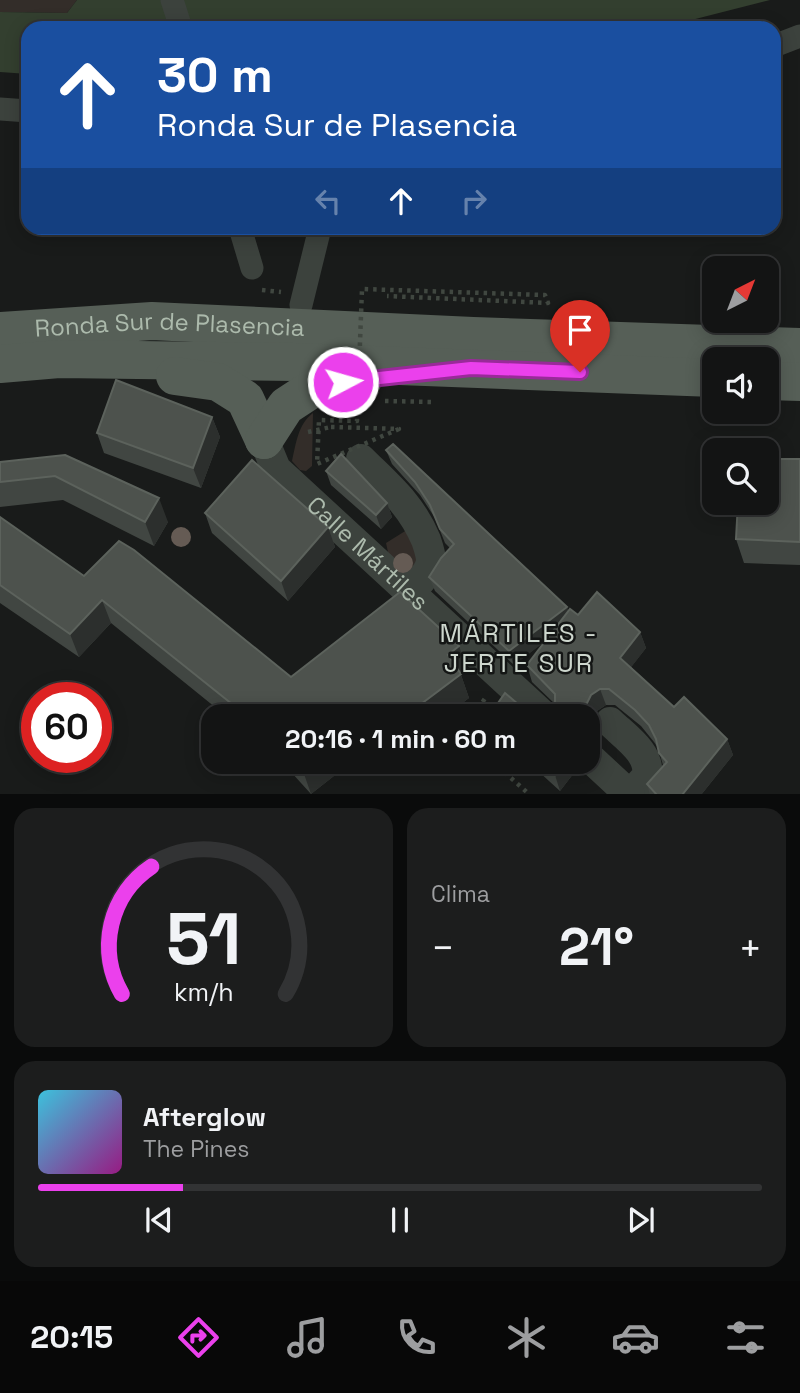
<!DOCTYPE html>
<html lang="es">
<meta charset="utf-8">
<style>
:root{--surface:#131414;--page:#1c1d1d;--text:#f1f3f6;--muted:#9d9ea0;--line:#323334;--accent:#eb40ec}
body{margin:0;font-family:"Space Grotesk",sans-serif;background:var(--page);color:var(--text);height:100vh;display:flex;flex-direction:column;font-size:26px;white-space:nowrap}
*{box-sizing:border-box;margin:0}
p{font-size:23px;color:var(--muted)}
.icon{flex:none;width:38px;height:38px;fill:none;stroke:currentColor;stroke-width:2;stroke-linecap:round;stroke-linejoin:round}
.map{position:relative;height:794px;overflow:hidden}
.sheet{display:flex;flex-direction:column;gap:14px;padding:14px;background:#0a0b0b;flex:1}
.sheet>*{flex:none}
.guide{position:absolute;left:21px;top:21px;width:760px;height:214px;border-radius:21px;box-shadow:0 4px 18px #0003,0 0 0 2px var(--line);background:#1a4fa0;color:#fff;overflow:hidden}
.needle{width:46px;rotate:42deg}
.fabs{position:absolute;left:702px;top:256px;display:grid;gap:14px}
.fabs a{display:grid;place-items:center;width:77px;height:77px;border-radius:14px;background:var(--surface);box-shadow:0 4px 18px #0003,0 0 0 2px var(--line);font-size:35px}
.speed{position:absolute;left:21px;top:682px;display:flex;gap:14px;font-size:35px;font-weight:700;text-align:center}
.speed>*{display:grid;place-content:center;width:91px;height:91px;border-radius:50%;background:var(--surface);box-shadow:0 4px 18px #0003,0 0 0 2px var(--line);line-height:1}
.speed .limit{border:10px solid #d22;background:#fff;color:#111}
.pin{position:absolute;display:grid;place-items:center;width:60px;height:60px;color:#fff;margin:-72px -30px;border-radius:50% 50% 50% 0;rotate:-45deg;box-shadow:0 0 7px #0007}
.pin .icon{rotate:45deg}
.me{position:absolute;width:77px;margin:-38px;rotate:84deg;stroke-linejoin:round;filter:drop-shadow(0 0 5px #0008)}
.turn{display:flex;align-items:center;gap:24px;height:147px;padding:0 21px;font-size:32px}
.turn .icon{width:91px;height:91px;stroke-width:2.5}
.turn b{display:block;font-size:49px;line-height:60px}
.lanes{display:flex;align-items:center;height:66px;padding:0 21px;background:#0003;justify-content:center;gap:35px;direction:ltr}
.lanes .off{opacity:.35}
.big{font-size:52px;font-weight:600;line-height:1.1}
.sheet .card{flex:1;display:flex;flex-direction:column;justify-content:center;gap:10px;min-width:0;padding:0 24px;border-radius:21px;background:var(--page)}
.sheet .dial{align-items:center;gap:0}
.dial svg{height:182px;overflow:visible;fill:none;stroke:var(--line);stroke-width:7;stroke-linecap:round;text-anchor:middle}
.dial text{fill:var(--text);stroke:none}
.song{display:flex;align-items:center;gap:21px}
.cover{width:84px;height:84px;border-radius:10px;background:linear-gradient(135deg,hsl(190 70% 55%),hsl(310 70% 35%))}
.played{height:7px;border-radius:4px;background:linear-gradient(90deg,var(--accent) 20%,var(--line) 20%)}
.keys{display:flex;justify-content:space-around;direction:ltr}
.heat{display:flex;justify-content:space-between;align-items:center;font-size:38px;direction:ltr}
.sheet .tiles{flex:1;display:grid;gap:14px;grid-template-columns:1fr 1fr}
.card:last-child{grid-column:span 2}
.trip{position:absolute;left:201px;top:704px;width:399px;height:70px;border-radius:21px;background:var(--surface);box-shadow:0 4px 18px #0003,0 0 0 2px var(--line);font-weight:600;line-height:70px;text-align:center}
.tab-bar{display:flex;height:112px;justify-content:space-around;align-items:center;background:#080808;color:var(--muted)}
.tab-bar .icon{width:49px;height:49px}
.tab-bar .active{color:var(--accent)}
.tab-bar b{font-size:32px;color:var(--text)}
.map>svg:first-child{display:block}
.green{fill:#332d29}
.water{fill:#333f2f}
.lines{fill:none;stroke-linecap:round;stroke-linejoin:round}
.path{stroke:#404740;stroke-width:4.5;stroke-dasharray:3.5 5;stroke-linecap:butt}
.pedestrian{stroke:#3c423d;stroke-width:23}
.minor{stroke:#3c423d;stroke-width:30}
.primary{stroke:#565f57;stroke-width:38}
.path-bridge{stroke:#404740;stroke-width:4.5;stroke-dasharray:3.5 5;stroke-linecap:butt}
.tree{fill:#655b54}
.wall{fill:#414642}
.shaded-wall{fill:#2c2f2d}
.building{fill:#4d524d;stroke:#5c625c;stroke-width:2}
.route-casing{stroke:#992a99;stroke-width:18}
.route{stroke:#eb40ec;stroke-width:12}
.labels{text-anchor:middle;stroke-width:5;stroke-linejoin:round;paint-order:stroke}
.street-label{font-size:24px;fill:#acbaac;stroke:#141615}
.neighbourhood-label{font-size:26px;letter-spacing:2px;fill:#cdd6cd;stroke:#141615}
</style>
<div class="map">
<svg width="800" height="795" viewBox="0 0 800 795">
<rect width="100%" height="100%" fill="#191b1a"/>
<path class="green" d="M0 0H77L67 13 0 12Z
M313 413 312 466 306 471 300 470 292 461C296 444 298 424 313 413Z
M410 528 419 557 415 574 391 566 386 543Z"/>
<path class="water" d="M77 0H770L664 27 28 28V74L0 72V12L67 13Z"/>
<g class="lines">
<path class="path" d="M262 290 281 292
M385 401 432 402
M308 432 331 427
M473 716 486 697
M492 761 530 795"/>
<path class="pedestrian" d="M172 0 181 28
M774 46 800 36
M0 109 28 111
M240 228 252 268
M301 305 320 228"/>
<g class="minor">
<path id="s1" d="M264 440 276 469 544 716"/>
<path d="M361 459C388 486 411 504 426 540 428 546 431 554 431 561 430 573 417 584 410 593"/>
<path d="M610 722C624 736 651 753 647 776L630 795"/>
<path d="M588 756 630 795"/>
</g>
<g class="primary">
<path id="s2" d="M0 331 152 321 473 336 800 347"/>
<path d="M0 364 59 359 295 362 714 378"/>
<path d="M175 376 218 382 245 399 264 440"/>
<path d="M766 381 800 382"/>
<path d="M264 440 286 406 318 385 363 380"/>
</g>
<path class="path-bridge" d="M331 427 399 429 317 464 319 420 357 421 362 289 545 295 548 303 387 296"/>
</g>
<g class="tree">
<circle cx="181" cy="537" r="10"/>
<circle cx="403" cy="563" r="10"/>
</g>
<path class="wall" d="M212 417 220 437 201 488 104 453 97 433Z
M386 450 567 607 568 611 640 632 646 648 631 667 674 707 727 739 733 755 701 795H650L647 784 663 765 658 748 654 742 641 726 615 705H606L597 711 593 719 599 736 595 740H588V716L551 711 555 704 532 682 527 665 545 641 514 665 435 591 429 577 450 548 445 543 435 518 420 495 392 464Z
M65 455 168 522 154 546 63 500 0 507V462Z
M800 459V565L744 563 736 539Z
M326 471 387 503 392 517 381 529 331 485Z
M205 513 328 527 335 547 288 601 212 533Z
M0 517 84 576 291 677 459 646 467 669 461 675 469 698 445 716H226L111 623 79 657 0 603Z
M281 761H353L311 794Z
M527 761H574L577 769 560 791Z"/>
<path class="shaded-wall" d="M212 417 220 437 201 488 193 468Z
M159 498 168 522 154 546 145 522Z
M387 503 392 517 381 529 376 515Z
M328 527 335 547 288 601 281 581Z
M102 600 111 623 79 657 70 634Z
M567 607 572 621 514 665 509 651Z
M640 632 646 648 626 674 620 658Z
M459 646 467 669 461 675 469 698 445 716H405L448 655Z
M600 689 606 705 597 711 593 719 599 736 595 740 589 724 587 703 591 695Z
M727 739 733 755 701 795H682Z
M315 761H353L311 794 303 771Z
M565 761H574L577 769 560 791 555 775Z"/>
<path class="building" d="M116 380 212 417 193 468 97 433Z
M393 444 567 607 509 651 429 577 441 558 454 544 440 529 430 505 415 482 386 450Z
M341 454 387 503 376 515 326 471Z
M65 455 159 498 145 522 55 476 0 482V462Z
M766 459H800V542L736 539 738 502H766Z
M252 460 328 527 281 581 205 513Z
M0 517 84 576 119 541 134 550 291 677 400 592 459 646 448 655 461 674 405 716H376L374 713 371 716H247L102 600 70 634 0 585Z
M597 592 640 632 620 658 674 707 684 697 727 739 682 795H657L647 784 667 762 659 753 656 739 649 725 635 710 609 689H600L591 695 587 703V710L593 720 589 724H588V716H544L551 711 555 703V694L527 665 570 609 578 615Z
M505 693 532 716H489Z
M294 761H315L303 771Z
M539 761H565L555 775Z"/>
<g class="lines">
<g class="route-casing">
<path id="route" d="M343 382 471 368 580 372"/>
</g>
<use href="#route" class="route"/>
</g>
<g class="labels">
<g class="street-label">
<text dy="8" stroke="none"><textPath href="#s2" startOffset="170">Ronda Sur de Plasencia</textPath></text>
<text dy="8" stroke="none"><textPath href="#s1" startOffset="156">Calle Mártiles</textPath></text>
</g>
<g class="neighbourhood-label">
<text x="519" y="642">MÁRTILES -<tspan x="519" dy="30">JERTE SUR</tspan></text>
</g>
</g>
</svg>
<div class="fabs">
<a><svg class="needle" viewBox="-14 -14 28 28"><path d="M0-13l5 13h-10z" fill="#e53935"/><path d="M0 13l5-13h-10z" fill="#9d9ea0"/></svg></a>
<a><svg class="icon" aria-label="sound" viewBox="0 0 24 24"><path d="M4 9h4l5-4v14l-5-4H4zM17 9q2 3 0 6"/></svg></a>
<a><svg class="icon" aria-label="search" viewBox="0 0 24 24"><circle cx="10" cy="10" r="6"/><path d="M15 15l6 6"/></svg></a>
</div>
<div class="speed"><div class="limit">60</div></div>
<div class="pin" style="left:580px;top:372px;background:#d93025"><svg class="icon" aria-label="arrive" viewBox="0 0 24 24"><path d="M6 21V4h12l-3 4 3 4H6"/></svg></div>
<svg class="me" style="left:343px;top:382px" viewBox="-20 -20 40 40"><circle r="17" fill="#eb40ec" stroke="#fff" stroke-width="3"/><path d="M0-11L8 9 0 5-8 9z" fill="#fff"/></svg>
<div class="trip">20:16 · 1 min · 60 m</div>
<div class="guide">
<div class="turn"><svg class="icon" aria-label="ahead" viewBox="0 0 24 24"><path d="M12 20V5M6 11l6-6 6 6"/></svg><div><b>30 m</b>Ronda Sur de Plasencia</div></div>
<div class="lanes"><svg class="icon off" aria-label="left" viewBox="0 0 24 24"><path d="M17 20v-9H6M10 6l-5 5 5 5"/></svg><svg class="icon" aria-label="ahead" viewBox="0 0 24 24"><path d="M12 20V5M6 11l6-6 6 6"/></svg><svg class="icon off" aria-label="right" viewBox="0 0 24 24"><path d="M7 20v-9h11M14 6l5 5-5 5"/></svg></div>
</div>
</div>
<section class="sheet">
<div class="tiles">
<div class="card dial"><svg viewBox="0 0 100 80">
<path d="M14 69A42 42 0 1 1 86 69"/>
<path d="M14 69A42 42 0 0 1 27 13" stroke="#eb40ec"/>
<text x="50" y="56" font-size="32" font-weight="700">51</text>
<text x="50" y="72" font-size="11">km/h</text>
</svg></div>
<div class="card"><p>Clima</p>
<div class="heat"><a>−</a><b class="big">21°</b><a>+</a></div>
</div>
<div class="card">
<div class="song"><i class="cover"></i><div><b>Afterglow</b><p>The Pines</p></div></div>
<div class="played"></div>
<div class="keys"><svg class="icon" aria-label="previous" viewBox="0 0 24 24"><path d="M18 5L8 12l10 7zM5 5v14"/></svg><svg class="icon" aria-label="pause" viewBox="0 0 24 24"><path d="M8 5v14M16 5v14"/></svg><svg class="icon" aria-label="next" viewBox="0 0 24 24"><path d="M6 5l10 7-10 7zM19 5v14"/></svg></div>
</div>
</div>
</section>
<nav class="tab-bar">
<b>20:15</b>
<svg class="icon active" aria-label="directions" viewBox="0 0 24 24"><path d="M12 3l9 9-9 9-9-9zM9 14v-3h6M13 9l2 2-2 2"/></svg>
<svg class="icon" aria-label="music" viewBox="0 0 24 24"><path d="M9 18V5l10-2v13"/><circle cx="6" cy="18" r="3"/><circle cx="16" cy="16" r="3"/></svg>
<svg class="icon" aria-label="phone" viewBox="0 0 24 24"><path d="M5 4h4l2 5-3 2q2 4 5 5l2-3 5 2v4C11 20 4 13 5 4z"/></svg>
<svg class="icon" aria-label="climate" viewBox="0 0 24 24"><path d="M12 3v18M4 7l16 10M4 17L20 7"/></svg>
<svg class="icon" aria-label="car" viewBox="0 0 24 24"><path d="M5 17H2v-5l4-1 3-4h7l3 4 3 1v5h-3M9 17h6M6 11h13"/><circle cx="7" cy="17" r="2"/><circle cx="17" cy="17" r="2"/></svg>
<svg class="icon" aria-label="filters" viewBox="0 0 24 24"><path d="M4 7h16M4 17h16"/><circle cx="9" cy="7" r="2"/><circle cx="15" cy="17" r="2"/></svg>
</nav>
